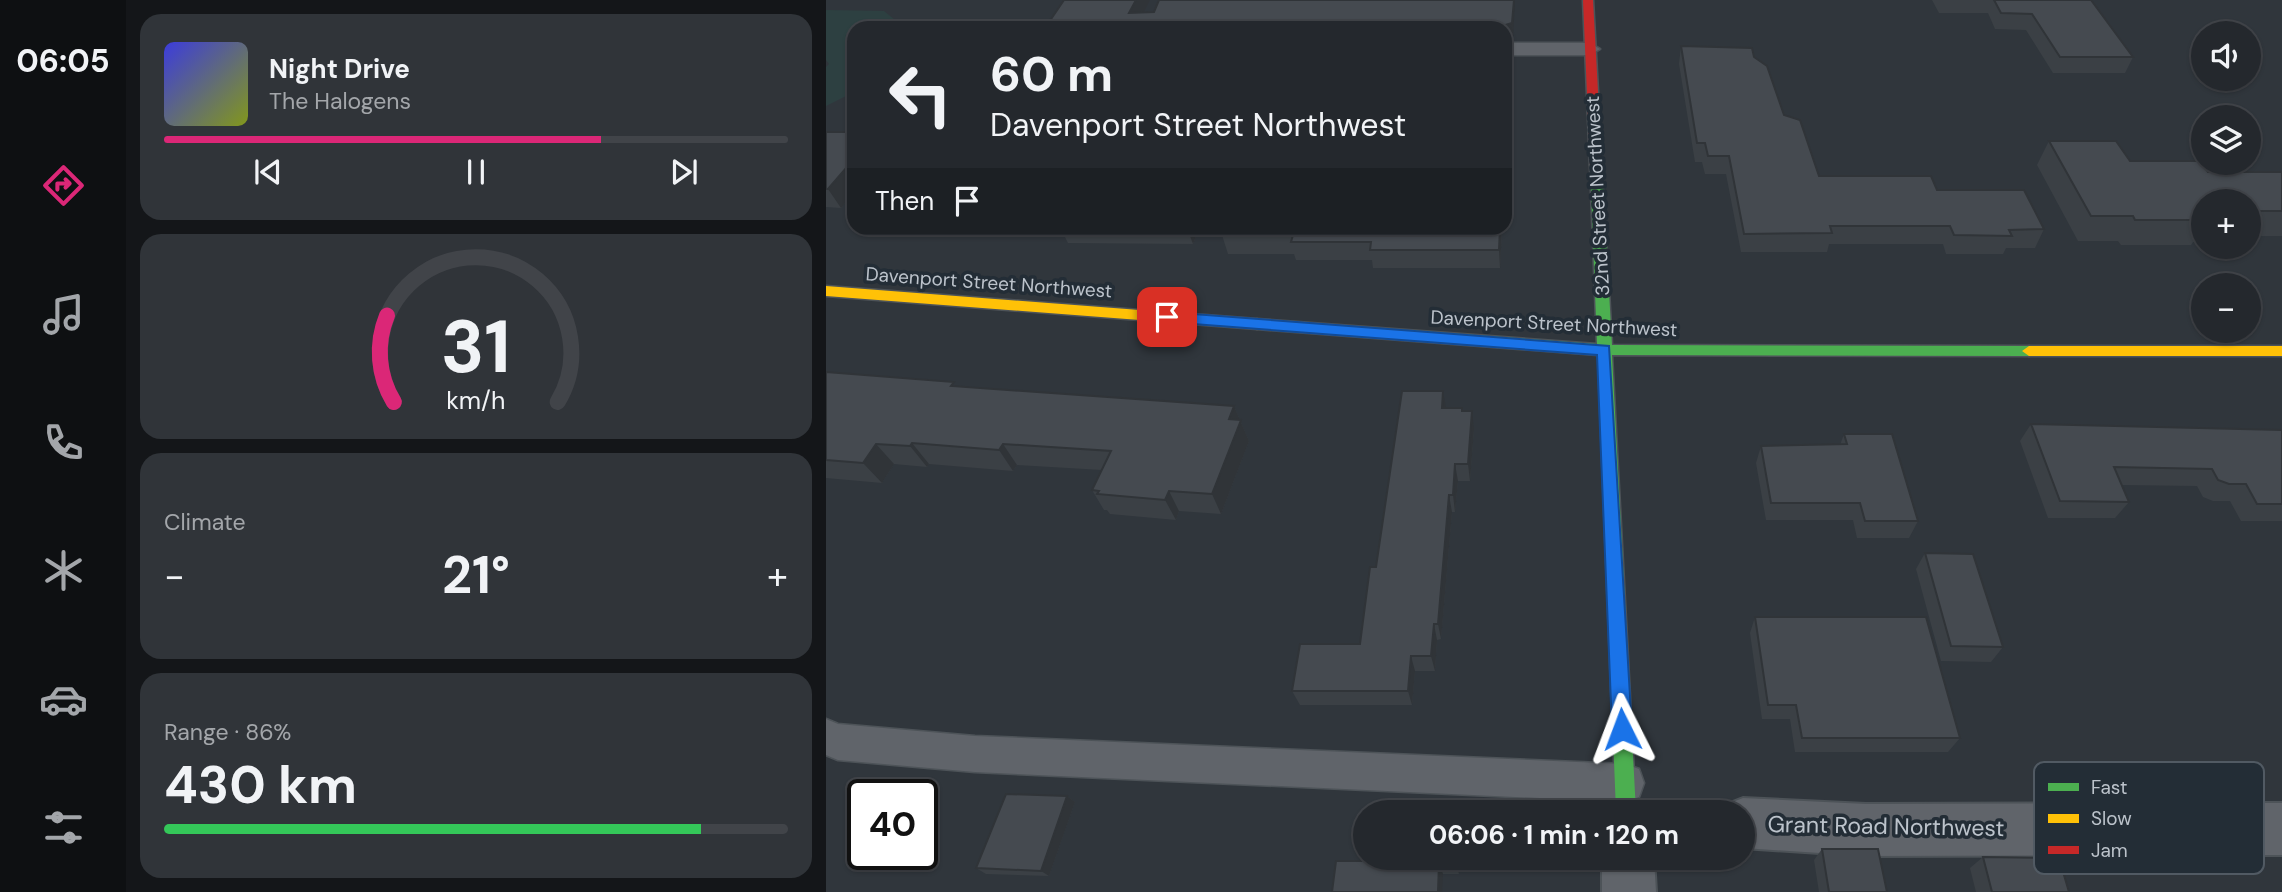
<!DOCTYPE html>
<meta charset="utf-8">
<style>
:root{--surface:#24282d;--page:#303439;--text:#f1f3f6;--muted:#a3a6aa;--line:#414449;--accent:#db2777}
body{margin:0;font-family:"DM Sans",sans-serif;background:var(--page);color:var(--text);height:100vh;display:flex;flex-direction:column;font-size:26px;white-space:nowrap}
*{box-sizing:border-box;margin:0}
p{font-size:23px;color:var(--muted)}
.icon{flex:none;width:38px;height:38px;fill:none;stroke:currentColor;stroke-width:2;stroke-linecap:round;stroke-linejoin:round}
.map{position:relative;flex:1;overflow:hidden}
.drawer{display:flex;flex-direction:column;gap:14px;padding:14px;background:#141619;width:700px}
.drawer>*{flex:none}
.banner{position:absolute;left:21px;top:21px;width:665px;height:214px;border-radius:21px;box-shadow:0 2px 5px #0004,0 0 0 2px var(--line);background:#24282d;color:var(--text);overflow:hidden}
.tools{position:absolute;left:1365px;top:21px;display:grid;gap:14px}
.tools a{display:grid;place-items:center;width:70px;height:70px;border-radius:50%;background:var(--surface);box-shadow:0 2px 5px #0004,0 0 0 2px var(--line);font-size:35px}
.speed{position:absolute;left:21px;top:779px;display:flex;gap:14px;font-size:35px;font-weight:700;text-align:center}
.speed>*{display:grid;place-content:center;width:91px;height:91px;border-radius:50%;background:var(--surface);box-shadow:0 2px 5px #0004,0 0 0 2px var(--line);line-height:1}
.speed .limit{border:4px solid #111;border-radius:10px;background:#fff;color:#111}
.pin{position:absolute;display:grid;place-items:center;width:60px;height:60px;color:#fff;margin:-30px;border-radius:14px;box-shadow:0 4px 10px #0006}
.me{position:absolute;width:77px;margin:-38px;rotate:357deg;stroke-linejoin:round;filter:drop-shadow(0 0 5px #0008)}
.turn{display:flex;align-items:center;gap:24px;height:147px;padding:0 28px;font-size:32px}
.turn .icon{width:91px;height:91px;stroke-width:2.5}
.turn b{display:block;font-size:49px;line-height:60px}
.then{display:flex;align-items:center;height:66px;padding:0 28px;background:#0003;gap:14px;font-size:26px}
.big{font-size:52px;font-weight:700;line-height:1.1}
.drawer .card{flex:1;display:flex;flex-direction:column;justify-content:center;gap:10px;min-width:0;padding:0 24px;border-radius:21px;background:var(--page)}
.drawer .dial{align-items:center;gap:0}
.dial svg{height:182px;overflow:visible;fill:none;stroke:var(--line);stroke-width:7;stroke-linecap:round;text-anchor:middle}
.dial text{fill:var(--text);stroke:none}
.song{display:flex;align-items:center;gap:21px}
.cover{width:84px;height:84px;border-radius:10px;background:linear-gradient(135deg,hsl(240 70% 55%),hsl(70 70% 35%))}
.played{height:7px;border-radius:4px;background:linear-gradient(90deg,var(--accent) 70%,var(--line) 70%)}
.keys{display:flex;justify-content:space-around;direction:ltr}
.heat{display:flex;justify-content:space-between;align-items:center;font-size:38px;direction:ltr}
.charge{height:10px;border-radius:5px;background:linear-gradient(90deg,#34c759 86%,var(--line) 0)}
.trip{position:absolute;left:527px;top:800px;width:402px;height:70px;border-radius:35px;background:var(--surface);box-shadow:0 2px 5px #0004,0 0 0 2px var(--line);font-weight:700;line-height:70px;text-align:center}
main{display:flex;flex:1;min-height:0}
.menu{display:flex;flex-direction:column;width:126px;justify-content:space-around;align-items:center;background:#0e1012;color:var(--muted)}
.menu .icon{width:49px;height:49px}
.menu .active{color:var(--accent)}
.menu b{font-size:32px;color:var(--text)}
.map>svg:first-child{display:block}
.green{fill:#2d4041}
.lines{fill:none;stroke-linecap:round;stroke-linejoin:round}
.lane-casing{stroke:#4d5358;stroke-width:3}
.street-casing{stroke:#4d5358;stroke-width:4}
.fast-casing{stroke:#4d5358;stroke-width:3}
.slow-casing{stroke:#4d5358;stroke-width:3}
.jam-casing{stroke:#4d5358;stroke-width:3}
.lane{fill:#60646a;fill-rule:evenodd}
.street{fill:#60646a;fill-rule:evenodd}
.fast{fill:#4caf50;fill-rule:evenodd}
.slow{fill:#ffc107;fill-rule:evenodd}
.jam{fill:#c62828;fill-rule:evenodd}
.wall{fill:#3b4045}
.shaded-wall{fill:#303438}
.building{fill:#454a50;stroke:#303438;stroke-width:2}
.route{fill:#1a73e8;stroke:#114b97;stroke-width:2}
.labels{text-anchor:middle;stroke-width:7;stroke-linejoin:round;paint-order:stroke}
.street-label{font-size:19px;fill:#bcc3cb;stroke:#232d36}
.near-street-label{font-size:23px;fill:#bcc3cb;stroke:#232d36}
.key{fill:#232d36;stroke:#515a63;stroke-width:2}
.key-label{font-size:19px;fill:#bcc3cb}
</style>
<main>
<nav class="menu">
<b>06:05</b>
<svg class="icon active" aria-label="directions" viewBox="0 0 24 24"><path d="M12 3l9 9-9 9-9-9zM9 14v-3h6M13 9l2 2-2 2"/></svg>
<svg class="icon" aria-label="music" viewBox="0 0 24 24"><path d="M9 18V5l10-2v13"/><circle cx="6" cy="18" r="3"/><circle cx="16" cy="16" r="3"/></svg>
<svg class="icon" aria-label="phone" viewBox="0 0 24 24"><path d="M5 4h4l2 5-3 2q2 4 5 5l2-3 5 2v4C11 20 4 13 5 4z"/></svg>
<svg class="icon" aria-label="climate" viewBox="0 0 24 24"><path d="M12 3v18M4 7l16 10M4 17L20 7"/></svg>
<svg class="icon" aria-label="car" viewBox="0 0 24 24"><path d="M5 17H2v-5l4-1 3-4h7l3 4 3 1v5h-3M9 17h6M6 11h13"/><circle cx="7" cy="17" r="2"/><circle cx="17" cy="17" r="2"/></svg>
<svg class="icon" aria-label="filters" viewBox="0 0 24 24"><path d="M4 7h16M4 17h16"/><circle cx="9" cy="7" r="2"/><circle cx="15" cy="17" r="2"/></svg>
</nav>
<section class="drawer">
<div class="card">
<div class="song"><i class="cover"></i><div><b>Night Drive</b><p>The Halogens</p></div></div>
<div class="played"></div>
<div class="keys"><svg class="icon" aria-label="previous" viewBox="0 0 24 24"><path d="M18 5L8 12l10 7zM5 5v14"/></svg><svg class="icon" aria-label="pause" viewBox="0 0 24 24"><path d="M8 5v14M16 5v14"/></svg><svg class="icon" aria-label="next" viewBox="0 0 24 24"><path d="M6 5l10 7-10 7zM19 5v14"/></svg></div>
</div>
<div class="card dial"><svg viewBox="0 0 100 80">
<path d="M14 69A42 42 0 1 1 86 69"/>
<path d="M14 69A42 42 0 0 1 11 31" stroke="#db2777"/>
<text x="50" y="56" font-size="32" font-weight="700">31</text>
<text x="50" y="72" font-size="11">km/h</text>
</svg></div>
<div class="card"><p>Climate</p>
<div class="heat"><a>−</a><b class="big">21°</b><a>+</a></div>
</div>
<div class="card"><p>Range · 86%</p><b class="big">430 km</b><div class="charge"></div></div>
</section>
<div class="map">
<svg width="1456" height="892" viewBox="0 0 1456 892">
<rect width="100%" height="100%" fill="#30363c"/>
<path class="green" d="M0 10 58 11 69 20 85 22 84 28H28V92L0 106V67L3 64 0 60Z"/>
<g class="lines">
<g class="lane-casing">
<path id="lane" d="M679 43H764L774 49 764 55H679Z
M0 719 12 724 149 736 799 764 813 769 818 783 813 797 799 802 149 772 12 760 0 755Z"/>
</g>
<g class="street-casing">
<path id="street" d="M917 798 1040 804 1456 803V855L1040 856 917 848V812H896L899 805Z
M776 858H828L830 892H776Z"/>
</g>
<g class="fast-casing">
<path id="fast" d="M770 161 776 165 786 345 1203 346 1210 351 1203 356 786 355 810 812H790L772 355 431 329 424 324 431 319 771 344 764 165Z"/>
</g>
<g class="slow-casing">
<path id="slow" d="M0 286 431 319 438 324 431 329 0 296Z
M1203 346H1456V356H1203L1196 351Z"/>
</g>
<g class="jam-casing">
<path id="jam" d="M757 0H767L776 165 770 169 764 165Z"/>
</g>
<use href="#lane" class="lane"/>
<use href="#street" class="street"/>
<use href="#fast" class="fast"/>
<use href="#slow" class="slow"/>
<use href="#jam" class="jam"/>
</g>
<path class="wall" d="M1106 0H1265L1307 57 1299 73H1227L1200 30 1169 29 1162 13H1113Z
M855 46 928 57 958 115 993 176 1111 190 1218 229 1209 248H1180L1177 254H1120L1117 244H1003L1001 252H915L900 174H879L876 162H869L853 64Z
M0 132H28V192L15 208 0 207Z
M1223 141 1304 161 1382 172H1456V236H1423V201H1377V242H1367L1365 245H1295L1292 241H1252L1211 165Z
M86 228H373L367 244 242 243 237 233 89 232Z
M676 228 674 268H547L546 260H470L468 254H402L396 235Z
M0 372 131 387 408 406 423 441 395 514 353 511 350 520 284 514 281 510H278L266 490 276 470 191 465 187 471 103 464 101 467 68 464 56 483 0 478Z
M617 391 619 408 636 411 648 429 644 481H632L629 512H626L615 639 611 640 609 671H589L586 705H474L466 691 534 644Z
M1205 424 1456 430V521H1415L1404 501H1387L1377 497 1371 486 1296 485 1303 502 1289 518H1222L1194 441Z
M1018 434 1092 521 1083 538H1031L1027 520H940L930 463 935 446 1014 445Z
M1099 553 1177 647 1165 662 1115 661 1090 569Z
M929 617 1134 738 1122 752H969L964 719H936L924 633Z
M241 796 249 802 223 876 160 874 150 868Z
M996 849 1061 892H993L988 860Z
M1157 857 1243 892H1150L1144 868Z
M634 858 633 874H617L559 861Z"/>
<path class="shaded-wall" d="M310 0H324L310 28 303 13Z
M688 0H689L687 40 679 42V28H676V26Z
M685 41 686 73 680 113 679 139V95Z
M28 159V192L15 208 2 189Z
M361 228H373L367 244Z
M674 228H676L674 268 673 250Z
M617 391 620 408H616Z
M408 406 423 441 395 514 386 494 403 419Z
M646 411 648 429 644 481 642 464Z
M86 443 103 464 101 467 84 446Z
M50 444 68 464 56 483 37 463Z
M177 444 191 465 187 471 173 450Z
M629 464 632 481 629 512 627 495Z
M343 491 353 511 350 520 339 500Z
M623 495 626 512 615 639 612 624Z
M608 624 611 640 609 671 605 656Z
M585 656 589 671 586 705 582 691Z
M241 796 249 802 223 876 215 871Z
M630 858H634L633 874 630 863Z
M613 863 617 874 616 892H612Z"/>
<path class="building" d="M238 0H310L303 13 328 12 333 0H688L686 23 676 26V28H219Z
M1168 0H1265L1307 57H1234L1206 14 1175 13Z
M679 40H685V56L679 99Z
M855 46 926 48 928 57 941 66 958 115 974 120 993 176H1105L1111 190H1198L1218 229 1183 230 1186 236 1128 235 1124 226H1004L1006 233 918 234 903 156H882L879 143H871Z
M0 132H28V159L2 189H0Z
M1223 141H1290L1304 161H1374L1382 172H1456V211H1423V201H1377V220H1309L1307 216H1265Z
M398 228H674L673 250H544L545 242H465L467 235H396Z
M0 372 128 382 125 386 408 406 403 419 415 420 386 494 343 491 339 500 271 494 273 491 266 490 285 451 177 444 173 450 86 443 84 446 50 444 37 463 0 460Z
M576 391H617L616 408H636V411H646L642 464H629L627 495H623L612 624H608L605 656H585L582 691H466L474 644H534L544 567H550Z
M1205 424 1456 430V504H1431L1420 484H1403L1392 480 1386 469 1288 467 1303 502 1234 501Z
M1018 434H1066L1092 521H1039L1034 503H945L935 446 1021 444Z
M1099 553 1147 554 1177 647 1125 646Z
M929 617H1100L1134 738H976L970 705H942Z
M180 794 241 796 215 871 150 868Z
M564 805H633V812H564Z
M996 849H1052L1061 892H1003Z
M1157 857 1233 858 1243 892H1166Z
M559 858H630V863H613L612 892H506L510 861H559Z"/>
<path class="route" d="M341 312 783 346 806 729 803 736 796 739 789 736 786 729 771 355 341 322 334 317Z"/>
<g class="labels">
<g class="street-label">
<text transform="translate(771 196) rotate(-93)" y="7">32nd Street Northwest</text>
<text transform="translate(163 282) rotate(4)" y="7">Davenport Street Northwest</text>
<text transform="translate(728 323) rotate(3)" y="7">Davenport Street Northwest</text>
</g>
<g class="near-street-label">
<text transform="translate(1060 826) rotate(1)" y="8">Grant Road Northwest</text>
</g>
</g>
<rect x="1208" y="762" width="230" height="112" rx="10" class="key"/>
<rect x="1222" y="783" width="31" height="8" fill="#4caf50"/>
<rect x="1222" y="814" width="31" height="9" fill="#ffc107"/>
<rect x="1222" y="846" width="31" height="8" fill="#c62828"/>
<g class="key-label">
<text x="1265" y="794">Fast</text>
<text x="1265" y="825">Slow</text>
<text x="1265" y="857">Jam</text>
</g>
</svg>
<div class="tools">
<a><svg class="icon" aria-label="sound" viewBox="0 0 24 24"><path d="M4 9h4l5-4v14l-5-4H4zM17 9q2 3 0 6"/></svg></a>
<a><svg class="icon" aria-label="layers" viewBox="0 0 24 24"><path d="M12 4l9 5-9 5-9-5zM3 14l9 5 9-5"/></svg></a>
<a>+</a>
<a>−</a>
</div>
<div class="speed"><div class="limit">40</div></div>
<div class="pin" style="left:341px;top:317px;background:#d93025"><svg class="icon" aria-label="arrive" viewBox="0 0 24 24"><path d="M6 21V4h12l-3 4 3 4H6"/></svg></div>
<svg class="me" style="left:796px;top:729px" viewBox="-20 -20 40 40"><path d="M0-17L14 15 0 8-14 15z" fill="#1a73e8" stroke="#fff" stroke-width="4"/></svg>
<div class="trip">06:06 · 1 min · 120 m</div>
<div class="banner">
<div class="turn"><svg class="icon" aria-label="left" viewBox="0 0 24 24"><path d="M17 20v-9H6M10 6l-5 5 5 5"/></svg><div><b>60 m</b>Davenport Street Northwest</div></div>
<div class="then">Then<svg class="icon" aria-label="arrive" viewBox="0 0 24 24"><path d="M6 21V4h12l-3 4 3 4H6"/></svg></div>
</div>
</div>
</main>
